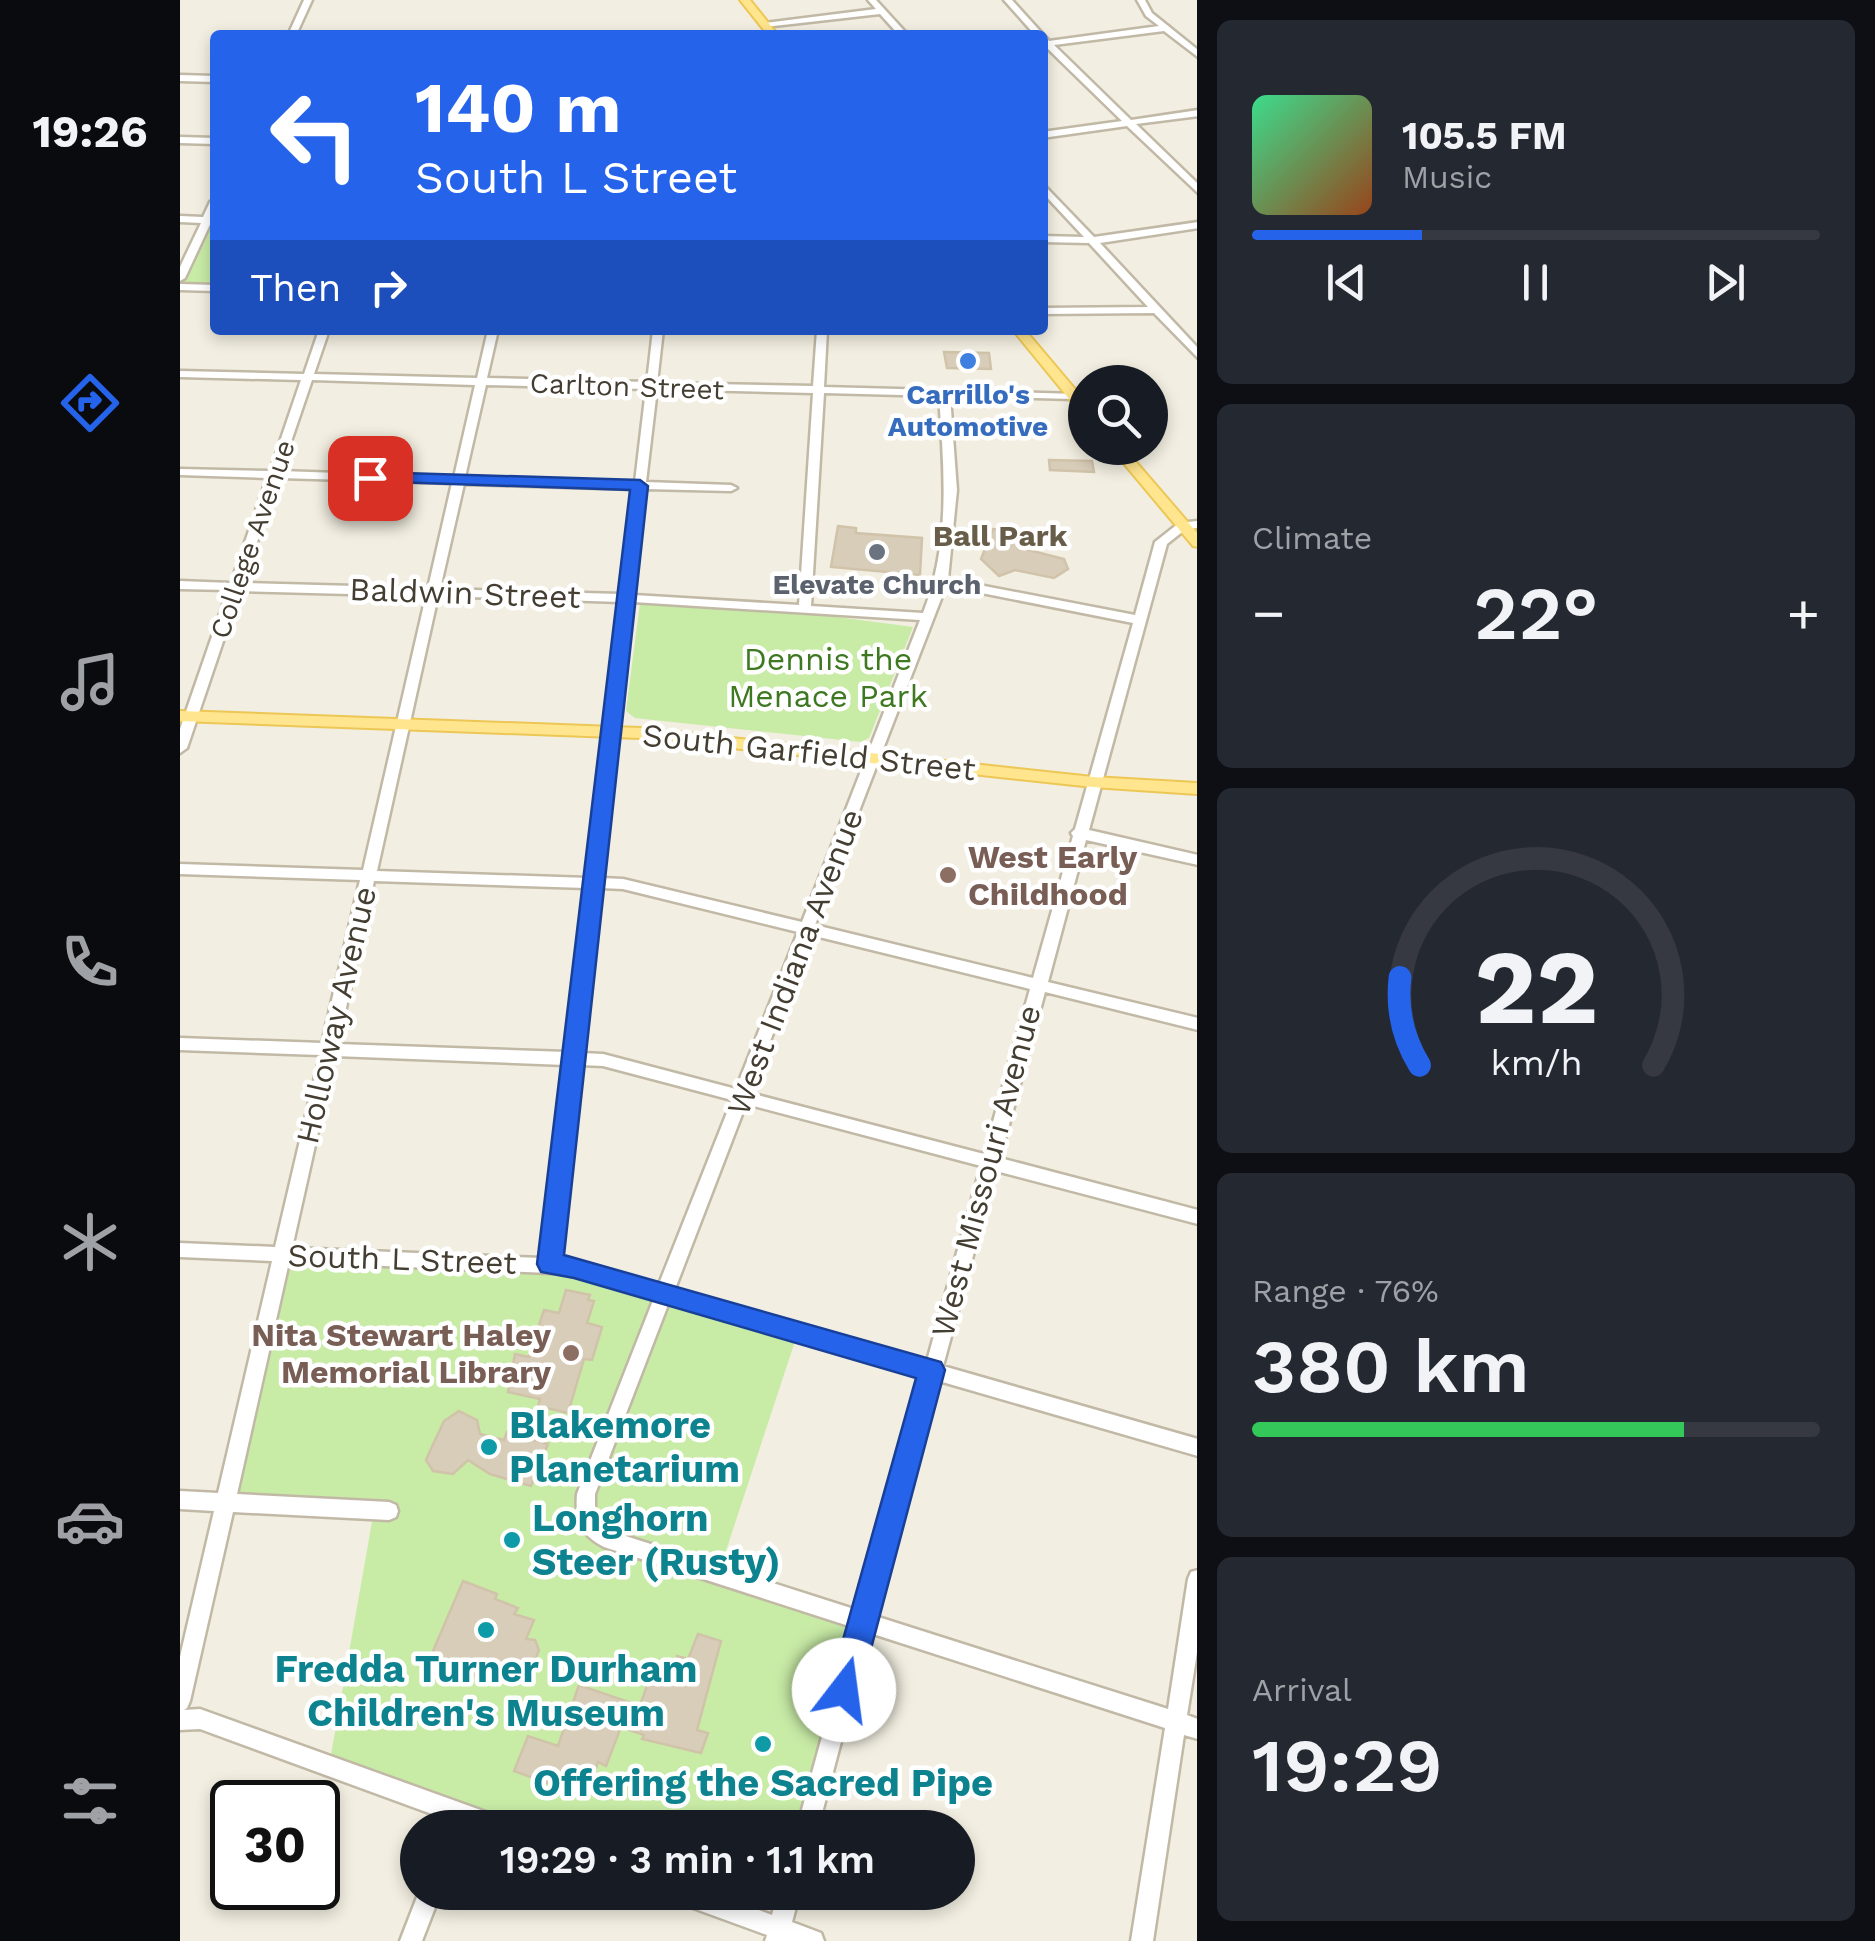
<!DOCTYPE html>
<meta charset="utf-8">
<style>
:root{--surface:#171b24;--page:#242831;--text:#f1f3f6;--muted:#9ea1a6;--line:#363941;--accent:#2563eb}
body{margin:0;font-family:"Work Sans",sans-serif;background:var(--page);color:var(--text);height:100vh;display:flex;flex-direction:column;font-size:38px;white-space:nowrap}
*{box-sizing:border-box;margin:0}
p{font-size:32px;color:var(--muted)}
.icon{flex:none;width:55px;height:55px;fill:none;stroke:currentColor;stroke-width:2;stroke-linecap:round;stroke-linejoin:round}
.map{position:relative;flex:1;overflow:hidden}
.details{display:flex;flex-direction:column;gap:20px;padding:20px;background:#0d0f14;width:678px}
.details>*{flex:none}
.banner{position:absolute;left:30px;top:30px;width:838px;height:305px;border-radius:10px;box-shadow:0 5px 15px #0003;background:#2563eb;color:#fff;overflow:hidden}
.tools{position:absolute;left:888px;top:365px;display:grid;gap:20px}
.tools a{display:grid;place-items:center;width:100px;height:100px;border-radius:50%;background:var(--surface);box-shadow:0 5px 15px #0003;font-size:50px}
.speed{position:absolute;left:30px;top:1780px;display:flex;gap:20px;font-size:50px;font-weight:700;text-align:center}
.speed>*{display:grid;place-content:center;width:130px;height:130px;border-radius:50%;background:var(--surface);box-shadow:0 5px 15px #0003;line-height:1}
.speed .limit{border:5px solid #111;border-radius:15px;background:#fff;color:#111}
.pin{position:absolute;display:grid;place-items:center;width:85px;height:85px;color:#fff;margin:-42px;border-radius:20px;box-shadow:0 5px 15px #0006}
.me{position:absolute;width:110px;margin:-55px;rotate:15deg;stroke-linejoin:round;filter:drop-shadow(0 0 8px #0008)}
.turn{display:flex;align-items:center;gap:35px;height:210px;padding:0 40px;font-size:45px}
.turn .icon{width:130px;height:130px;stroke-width:2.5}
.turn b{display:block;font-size:70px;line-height:85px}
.then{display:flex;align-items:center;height:95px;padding:0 40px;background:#0003;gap:20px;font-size:38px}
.big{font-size:75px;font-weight:600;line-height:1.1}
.details .tile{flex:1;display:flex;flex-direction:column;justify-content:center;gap:15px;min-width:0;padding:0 35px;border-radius:15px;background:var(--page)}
.details .dial{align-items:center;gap:0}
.dial svg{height:260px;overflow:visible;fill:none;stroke:var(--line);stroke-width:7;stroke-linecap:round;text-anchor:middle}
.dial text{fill:var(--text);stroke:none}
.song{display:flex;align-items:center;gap:30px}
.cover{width:120px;height:120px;border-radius:15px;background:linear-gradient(135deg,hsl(150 70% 55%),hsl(20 70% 35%))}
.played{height:10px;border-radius:5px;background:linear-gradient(90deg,var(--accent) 30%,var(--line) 30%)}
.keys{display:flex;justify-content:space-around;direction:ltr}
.heat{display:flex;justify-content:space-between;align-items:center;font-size:55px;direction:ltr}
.charge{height:15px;border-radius:8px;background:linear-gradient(90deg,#34c759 76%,var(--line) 0)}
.trip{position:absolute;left:220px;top:1810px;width:575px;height:100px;border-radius:50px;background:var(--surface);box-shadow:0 5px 15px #0003;font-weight:600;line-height:100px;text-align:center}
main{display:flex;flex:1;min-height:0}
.menu{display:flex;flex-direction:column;width:180px;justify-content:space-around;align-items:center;background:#090b0e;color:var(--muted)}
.menu .icon{width:70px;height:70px}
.menu .current{color:var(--accent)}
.menu b{font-size:45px;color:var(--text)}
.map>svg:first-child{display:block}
.green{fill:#c8eba6}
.building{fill:#d8cdb9;stroke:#d0c3a9;stroke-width:2.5}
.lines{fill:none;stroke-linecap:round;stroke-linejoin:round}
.minor-casing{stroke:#c1b9a6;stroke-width:5}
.major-casing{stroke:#edc755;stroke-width:4}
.minor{fill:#fff;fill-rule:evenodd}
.major{fill:#ffe58e;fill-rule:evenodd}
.route{fill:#2563eb;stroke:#184099;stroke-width:2.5}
.shop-dot{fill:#3f7fe0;stroke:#fff;stroke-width:4}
.worship-dot{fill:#6b7280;stroke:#fff;stroke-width:4}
.education-dot{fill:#8d6e63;stroke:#fff;stroke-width:4}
.culture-dot{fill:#0f9aa8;stroke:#fff;stroke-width:4}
.labels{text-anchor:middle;stroke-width:9;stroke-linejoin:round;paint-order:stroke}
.far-street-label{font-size:28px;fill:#443e32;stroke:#fff}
.far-shop-label{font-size:28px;font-weight:bold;fill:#366cbe;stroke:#fff}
.far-worship-label{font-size:28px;font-weight:bold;fill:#5b616d;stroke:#fff}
.far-neighbourhood-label{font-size:30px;font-weight:bold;fill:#685d48;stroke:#fff}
.street-label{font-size:32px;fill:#443e32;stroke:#fff}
.park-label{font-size:32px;fill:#3e7921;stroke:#fff}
.education-label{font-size:32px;font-weight:bold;fill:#785e54;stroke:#fff;text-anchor:start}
.near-culture-label{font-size:38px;font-weight:bold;fill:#0d838f;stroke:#fff;text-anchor:start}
</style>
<main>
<nav class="menu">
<b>19:26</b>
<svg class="icon current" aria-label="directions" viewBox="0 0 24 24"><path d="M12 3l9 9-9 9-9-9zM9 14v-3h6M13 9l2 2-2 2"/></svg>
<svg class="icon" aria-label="music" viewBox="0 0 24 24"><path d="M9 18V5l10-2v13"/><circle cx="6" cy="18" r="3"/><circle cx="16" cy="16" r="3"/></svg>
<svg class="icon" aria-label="phone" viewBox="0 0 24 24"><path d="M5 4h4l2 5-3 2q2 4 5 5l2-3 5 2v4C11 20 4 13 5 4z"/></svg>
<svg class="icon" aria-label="climate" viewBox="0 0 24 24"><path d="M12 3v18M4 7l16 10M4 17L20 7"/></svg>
<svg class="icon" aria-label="car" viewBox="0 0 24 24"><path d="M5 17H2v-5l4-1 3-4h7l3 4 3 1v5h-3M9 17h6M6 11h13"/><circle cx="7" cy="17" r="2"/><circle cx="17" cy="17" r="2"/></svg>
<svg class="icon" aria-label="filters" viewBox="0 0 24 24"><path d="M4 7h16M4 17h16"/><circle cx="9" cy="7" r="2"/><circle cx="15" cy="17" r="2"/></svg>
</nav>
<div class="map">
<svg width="1018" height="1941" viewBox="0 0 1018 1941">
<rect width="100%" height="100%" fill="#f2eee1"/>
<path class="green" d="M35 209V287L0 284Z
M460 603 635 614 733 627 689 738 681 742 455 718 446 711Z
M108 1261 392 1272 474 1299 618 1332 537 1578 677 1625 619 1827H346L151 1755 196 1499 52 1496Z"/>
<path class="building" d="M764 352 809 353 811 369 767 368Z
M869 460 912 461 914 472 870 470Z
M658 526 676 528V533L742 538 740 575 651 567Z
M813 529 843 533 841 548 884 559 888 569 874 578 835 570 819 576 801 559Z
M386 1290 410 1295 408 1300 414 1301 407 1323 422 1327 412 1360 404 1359 388 1413 358 1406 360 1399 328 1392 335 1354 349 1357 364 1310 379 1313Z
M279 1411 297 1420 300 1434 324 1440 327 1432 368 1444 351 1486 310 1474 288 1460 273 1474 253 1471 246 1460 250 1451 264 1421Z
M283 1581 317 1594 315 1599 338 1608 334 1614 354 1620 346 1639 355 1640 359 1650 354 1662H337L330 1680 312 1674 309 1680 285 1673 283 1679 247 1665Z
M518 1634 541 1641 517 1730 528 1733 521 1753 462 1739 464 1735 441 1727 426 1766 418 1762 406 1797 334 1771 348 1736 378 1746 399 1685 460 1706 475 1662 493 1669 497 1656 508 1659Z"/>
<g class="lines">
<g class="minor-casing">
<path id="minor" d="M124 0H132L116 35H108Z
M688 0H696L728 35H719L700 14 585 27 581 25 585 23 696 9Z
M824 0H832L869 41 979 26 966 16 957 0H965L972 13 1018 50V57L984 31 874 45 951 120 1018 110V116L956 124 1018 184V193L947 126 862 138V132L942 121 865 46H862V35H855Z
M0 75 35 76V82L0 81Z
M0 137 35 138V144L0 143Z
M862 183 914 237 1018 222V228L920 243 1018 348V358L974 313 862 314V308L968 307 909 243 862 242V236L904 237 862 192Z
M35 199V212L32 220 5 278 0 281V267L21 223 0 222V216L23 217 30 202Z
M0 284 35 285V291L0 290Z
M139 330H149L134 374 297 378 308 330H318L307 378 467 382 473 330H483L477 383 633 386 637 330H647L644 387 897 394 898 396 893 399 770 396 777 490 768 579 955 615 975 542 999 523 1018 521V528L1006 529 987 544 909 830 1018 855V865L906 840 868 982 1018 1018V1030L865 992 820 1158 1018 1210V1224L816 1171 763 1366 1018 1439V1456L759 1381 695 1616 988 1709 1008 1579 1011 1572 1018 1570V1646L1007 1715 1018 1719V1739L1004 1735 973 1941H951L985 1728 690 1633 638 1828H617L672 1627 424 1547C400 1535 395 1520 397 1494L474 1298 393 1274 109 1262 57 1494 209 1502 216 1505 218 1511 216 1517 209 1520 53 1512 10 1701 7 1708 4 1710 20 1709 320 1817 327 1821 330 1828H290L20 1729 0 1730V1657L34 1511 0 1509V1491L38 1493 92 1261 0 1257V1243L95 1247 140 1055 0 1050V1038L142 1043 180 880 0 874V864L183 870 246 596 60 591 7 748 0 753V729L48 590 0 589V581L51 583 87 478 0 475V469L90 471 121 380 0 377V371L124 374ZM132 380 295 385 274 477 101 471ZM306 385 466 389 455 482 285 477ZM477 389 633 393 619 605 454 595 465 489 551 491 557 488 551 485 466 482ZM644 393 759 396C764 470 771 542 743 613L631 606ZM99 478 272 483 248 588 63 583ZM284 484 454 489 441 594 260 589ZM766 586 953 623 895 829 891 833 893 836 853 978 635 925ZM258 596 440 602 408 878 197 871ZM453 602 740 620 622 922 443 879 422 878ZM194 881 406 888 387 1052 158 1044ZM421 888 443 889 618 932 556 1089 423 1054 402 1053ZM631 935 850 989 804 1154 570 1093ZM155 1056 385 1065 362 1258 112 1248ZM401 1065 423 1066 552 1100 479 1284 393 1260 379 1259ZM566 1104 801 1166 747 1361 495 1289ZM489 1302 742 1376 677 1610 430 1531 415 1514V1494Z
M239 1892H261L242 1941H220Z
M488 1892H530L592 1915 598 1892H620L612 1922 641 1933 644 1941H585L587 1935 491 1900Z"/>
</g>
<g class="major-casing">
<path id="major" d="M560 0H570L598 35H588Z
M833 330H845L905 401V413L900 412Z
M931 448H944L1018 534V547L1013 546Z
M0 711 460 728 913 777 1018 783V794L913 787 460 738 0 721Z"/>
</g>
<use href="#minor" class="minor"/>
<use href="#major" class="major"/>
</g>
<path class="route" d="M190 472 460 480 468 486 384 1255 761 1362 765 1370 680 1690 675 1700 664 1705 653 1700 649 1690 736 1378 394 1278 361 1272 357 1264 450 490 184 481V474Z"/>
<circle class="shop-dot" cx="788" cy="361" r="10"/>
<circle class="worship-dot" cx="697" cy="552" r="10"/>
<g class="education-dot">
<circle cx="768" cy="875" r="10"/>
<circle cx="391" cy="1353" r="10"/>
</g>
<g class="culture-dot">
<circle cx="309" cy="1447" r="10"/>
<circle cx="332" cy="1540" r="10"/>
<circle cx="306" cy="1630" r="10"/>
<circle cx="583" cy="1744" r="10"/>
</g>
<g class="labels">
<g class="far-street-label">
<text transform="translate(447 386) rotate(2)" y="10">Carlton Street</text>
<text transform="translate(72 539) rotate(-71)" y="10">College Avenue</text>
</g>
<g class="far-shop-label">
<text x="788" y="404">Carrillo's<tspan x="788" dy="32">Automotive</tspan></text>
</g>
<g class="far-worship-label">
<text x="697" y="594">Elevate Church</text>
</g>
<g class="far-neighbourhood-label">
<text x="820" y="546">Ball Park</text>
</g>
<g class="street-label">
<text transform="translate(285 593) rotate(2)" y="11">Baldwin Street</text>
<text transform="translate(629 752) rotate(6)" y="11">South Garfield Street</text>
<text transform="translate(615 962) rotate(-69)" y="11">West Indiana Avenue</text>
<text transform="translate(156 1015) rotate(-77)" y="11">Holloway Avenue</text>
<text transform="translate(806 1171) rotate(-75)" y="11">West Missouri Avenue</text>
<text transform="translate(222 1259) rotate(2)" y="11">South L Street</text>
</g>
<g class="park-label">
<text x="648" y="670">Dennis the<tspan x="648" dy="37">Menace Park</tspan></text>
</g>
<g class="education-label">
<text x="788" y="868">West Early<tspan x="788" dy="37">Childhood</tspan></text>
<text x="371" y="1346" text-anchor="end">Nita Stewart Haley<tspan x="371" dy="37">Memorial Library</tspan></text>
</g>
<g class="near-culture-label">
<text x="329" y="1438">Blakemore<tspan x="329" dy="44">Planetarium</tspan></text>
<text x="352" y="1531">Longhorn<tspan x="352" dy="44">Steer (Rusty)</tspan></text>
<text x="306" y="1682" text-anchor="middle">Fredda Turner Durham<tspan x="306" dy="44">Children's Museum</tspan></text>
<text x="583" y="1796" text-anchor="middle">Offering the Sacred Pipe</text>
</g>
</g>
</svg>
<div class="tools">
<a><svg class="icon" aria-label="search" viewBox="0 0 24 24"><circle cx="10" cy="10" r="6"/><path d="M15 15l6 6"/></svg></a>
</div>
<div class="speed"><div class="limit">30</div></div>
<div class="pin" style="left:190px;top:478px;background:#d93025"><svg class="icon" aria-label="arrive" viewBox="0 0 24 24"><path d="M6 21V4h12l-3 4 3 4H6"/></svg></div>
<svg class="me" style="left:664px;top:1690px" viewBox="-20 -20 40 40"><circle r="19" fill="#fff"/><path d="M0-13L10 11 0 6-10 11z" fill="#2563eb"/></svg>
<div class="trip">19:29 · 3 min · 1.1 km</div>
<div class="banner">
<div class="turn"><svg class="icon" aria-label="left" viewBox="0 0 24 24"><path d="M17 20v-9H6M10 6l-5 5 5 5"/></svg><div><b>140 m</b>South L Street</div></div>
<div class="then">Then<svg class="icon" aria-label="right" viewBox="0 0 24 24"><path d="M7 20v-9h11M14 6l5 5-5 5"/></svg></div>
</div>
</div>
<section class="details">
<div class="tile">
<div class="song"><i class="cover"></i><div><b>105.5 FM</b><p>Music</p></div></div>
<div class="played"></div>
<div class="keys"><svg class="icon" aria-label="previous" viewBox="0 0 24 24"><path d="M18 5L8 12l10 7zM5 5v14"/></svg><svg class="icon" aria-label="pause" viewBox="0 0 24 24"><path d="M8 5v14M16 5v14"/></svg><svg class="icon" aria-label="next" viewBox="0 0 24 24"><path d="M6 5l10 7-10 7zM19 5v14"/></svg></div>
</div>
<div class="tile"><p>Climate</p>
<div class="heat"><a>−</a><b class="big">22°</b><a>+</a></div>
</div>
<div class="tile dial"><svg viewBox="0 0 100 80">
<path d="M14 69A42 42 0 1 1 86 69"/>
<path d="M14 69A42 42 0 0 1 8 42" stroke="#2563eb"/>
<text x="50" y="56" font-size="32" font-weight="700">22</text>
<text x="50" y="72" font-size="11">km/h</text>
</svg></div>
<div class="tile"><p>Range · 76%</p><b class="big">380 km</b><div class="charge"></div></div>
<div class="tile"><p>Arrival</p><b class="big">19:29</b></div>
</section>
</main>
